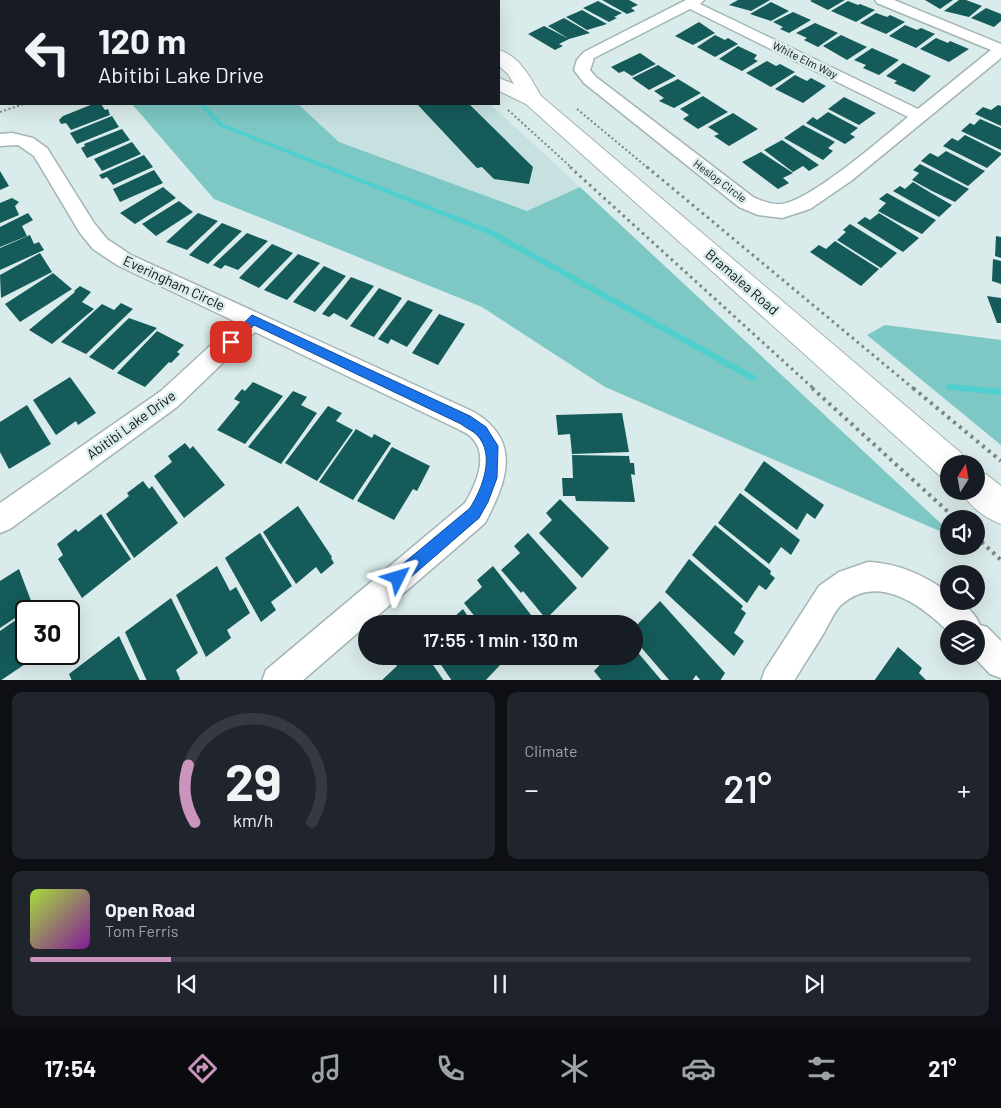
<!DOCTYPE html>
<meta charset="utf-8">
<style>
:root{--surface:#171b24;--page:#20242c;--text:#f1f3f6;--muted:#9ea1a6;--line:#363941;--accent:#ca94bc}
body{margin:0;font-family:Barlow,sans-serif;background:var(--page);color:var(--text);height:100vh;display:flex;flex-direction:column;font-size:19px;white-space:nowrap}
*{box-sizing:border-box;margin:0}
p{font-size:16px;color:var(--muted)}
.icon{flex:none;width:28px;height:28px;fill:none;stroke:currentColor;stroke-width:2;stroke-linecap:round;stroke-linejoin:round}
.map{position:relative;height:680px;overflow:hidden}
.panel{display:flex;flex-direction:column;gap:12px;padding:12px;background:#0d0f14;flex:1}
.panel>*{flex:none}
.guide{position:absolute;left:0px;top:0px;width:500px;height:105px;box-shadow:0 5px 20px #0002;background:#171b24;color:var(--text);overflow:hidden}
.needle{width:32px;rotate:11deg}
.tools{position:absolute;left:940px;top:455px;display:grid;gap:10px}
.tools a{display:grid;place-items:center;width:45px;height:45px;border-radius:50%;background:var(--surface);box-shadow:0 5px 20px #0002;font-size:25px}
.speed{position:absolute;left:15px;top:600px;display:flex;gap:10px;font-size:25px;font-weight:700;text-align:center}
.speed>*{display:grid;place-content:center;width:65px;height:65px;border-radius:50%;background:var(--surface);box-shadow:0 5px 20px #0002;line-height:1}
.speed .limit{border:2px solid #111;border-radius:8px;background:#fff;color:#111}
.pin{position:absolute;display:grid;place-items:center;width:42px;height:42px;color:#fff;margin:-21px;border-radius:10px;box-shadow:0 2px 8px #0006}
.me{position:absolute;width:55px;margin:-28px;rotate:50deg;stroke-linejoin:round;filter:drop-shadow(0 0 4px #0008)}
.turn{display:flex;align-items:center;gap:18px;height:105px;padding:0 15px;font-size:22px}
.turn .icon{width:65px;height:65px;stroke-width:2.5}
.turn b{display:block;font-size:35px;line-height:42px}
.big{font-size:38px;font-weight:600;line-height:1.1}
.panel .card{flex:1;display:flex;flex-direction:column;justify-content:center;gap:8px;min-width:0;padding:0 18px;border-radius:10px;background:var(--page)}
.panel .dial{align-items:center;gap:0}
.dial svg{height:130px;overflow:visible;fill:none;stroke:var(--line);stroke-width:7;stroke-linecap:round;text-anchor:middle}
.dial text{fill:var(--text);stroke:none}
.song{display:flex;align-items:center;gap:15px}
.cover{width:60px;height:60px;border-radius:8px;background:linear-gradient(135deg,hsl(80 70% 55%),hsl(290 70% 35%))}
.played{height:5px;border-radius:2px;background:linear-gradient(90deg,var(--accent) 15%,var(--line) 15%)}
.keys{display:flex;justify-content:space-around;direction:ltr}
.heat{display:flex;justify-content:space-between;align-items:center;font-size:28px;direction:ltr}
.panel .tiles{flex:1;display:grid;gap:12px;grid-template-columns:1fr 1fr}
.card:last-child{grid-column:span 2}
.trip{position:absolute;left:358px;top:615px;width:285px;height:50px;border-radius:25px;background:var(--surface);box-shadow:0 5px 20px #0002;font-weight:600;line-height:50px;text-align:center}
.dock{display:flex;height:80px;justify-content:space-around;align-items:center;background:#090b0e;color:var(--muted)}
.dock .icon{width:35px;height:35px}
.dock .on{color:var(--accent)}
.dock b{font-size:22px;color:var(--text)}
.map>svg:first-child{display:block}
.built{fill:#c6e1e0}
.green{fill:#7dc7c4}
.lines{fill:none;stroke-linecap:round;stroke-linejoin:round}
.stream{fill:#4fcfcd;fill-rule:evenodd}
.building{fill:#145b5a}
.minor-casing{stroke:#a3b4b3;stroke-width:3}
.major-casing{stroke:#a3b4b3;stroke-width:2}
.path-far2{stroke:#7a8685;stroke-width:2;stroke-dasharray:2 2.5;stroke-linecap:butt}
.path-far1{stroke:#7a8685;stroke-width:3;stroke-dasharray:2.5 4;stroke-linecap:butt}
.path{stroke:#7a8685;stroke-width:4;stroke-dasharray:3 4.5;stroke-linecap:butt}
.minor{fill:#fff;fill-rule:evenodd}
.major{fill:#fff;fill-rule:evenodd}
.route{fill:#1a73e8;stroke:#114b97}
.labels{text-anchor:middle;stroke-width:5;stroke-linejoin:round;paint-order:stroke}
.far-street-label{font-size:11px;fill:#0e1414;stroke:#d9ebea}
.street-label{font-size:14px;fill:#0e1414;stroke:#d9ebea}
</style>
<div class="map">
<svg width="1001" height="681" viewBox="0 0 1001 681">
<rect width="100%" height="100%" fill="#d9ebea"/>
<path class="built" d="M298 104H490L580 187 527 211 339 142Z"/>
<path class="green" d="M132 104H298L339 142 527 211 580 187 949 531V535L605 387 482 307 214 199Z
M885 325 1001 340V445L867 335Z"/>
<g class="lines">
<path class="stream" d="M0 11H1V13H0Z
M199 104H204L223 124 492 230 756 376 757 378 756 380 753 381 750 380 488 234 219 126Z
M950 384 1001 389V395L950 390 947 389 946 387 947 385Z"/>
</g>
<path class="building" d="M602 0H629L638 5 631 8 635 11 627 14Z
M738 0H770L751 11 729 5Z
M812 0H845L828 10 810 1Z
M925 0H953L940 9Z
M959 0H966L982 6 969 17 944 11Z
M598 1 611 8 622 13 614 17 617 18 609 22 583 8Z
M848 1 858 5 860 4 875 10 856 22 831 11Z
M771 2 789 11 771 21 750 14Z
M986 8 1001 14V21L994 27 971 18Z
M582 10 607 24 587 30 566 17Z
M793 12 811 20 789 33 780 29 783 27 773 22Z
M876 13 887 17 890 15 905 22 886 34 860 23Z
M564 18 590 33 569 39 548 26Z
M699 22 715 33 693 45 675 36Z
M815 23 838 33 818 47 804 40 807 38 796 33Z
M905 25 917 30 921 28 935 34 916 48 889 36Z
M544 26 569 39 559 44 563 46 555 50 528 34Z
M715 35 725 40 728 38 738 44 715 57 697 47Z
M841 35 856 42 867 47 847 60 823 46Z
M936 38 948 43 950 41 969 49 949 62 920 49Z
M738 46 757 55 754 59 758 61 742 71 719 59Z
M872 48 899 60 879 75 863 68 866 65 854 60Z
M640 53 656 64 632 76 624 71 619 73 611 67Z
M767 61 776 66 780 64 795 72 771 87 746 73Z
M903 63 931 76 914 92 894 83 897 81 886 76Z
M658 65 676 76 649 90 632 78Z
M795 75 807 81 811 78 826 86 803 103 775 89Z
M678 79 701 93 674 108 659 101 664 98 654 91Z
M703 96 728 112 698 129 683 119 689 115 680 109Z
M844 97 876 113 859 125 828 109Z
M93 104H101L105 110 108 109 110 115 71 130 66 123 61 124 59 120 63 116Z
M417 104H469L533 167 529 184 494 179 482 167 477 168Z
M998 105 1001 106V126L975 114 983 107 991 110Z
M828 112 858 128 850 134 855 137 845 144 806 123 813 117 817 120Z
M733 113 758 129 729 146 714 136 719 134 708 127Z
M112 116 119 127 77 144 70 133Z
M980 119 1001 128V150L961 131 970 123 974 125Z
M803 125 835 142 828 148 833 151 823 160 784 138Z
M122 129 130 140 87 158 81 148 85 146 84 144Z
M965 135 1001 153V155L987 168 943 146 952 138 958 141Z
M782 140 819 165 809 171 803 166 793 172 764 150Z
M132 142 141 154 102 171 94 159Z
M946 151 985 171 968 186 921 161 930 153 938 157Z
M761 152 793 173 783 178 789 183 778 189 742 162Z
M144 155 153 167 113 185 107 177 102 179 99 175Z
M920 164 969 189 955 202 932 191 912 180 919 173 913 170Z
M154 170 163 183 120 202 113 189Z
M0 171 9 186 0 190Z
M913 182 931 193 952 205 939 217 893 191 900 186 905 189Z
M163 187 176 198 135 224 120 213Z
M887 193 936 220 922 234 898 222 878 211 886 203 879 199Z
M12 198 19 202 15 206 19 215 0 223V203Z
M179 201 193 212 156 236 142 224Z
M28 213 33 220 22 226 27 236 0 247V227Z
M198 213 218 221 187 250 166 242Z
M879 213 897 224 919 238 903 252 857 223 865 217 870 220Z
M222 223 242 231 208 264 189 255Z
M850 224 897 253 881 268 837 240 846 232 843 230Z
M247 233 268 241 238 270 225 265 221 269 213 265Z
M30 235 34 244 39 242 44 250 0 270V248Z
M996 236 1001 237V258L995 256Z
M835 241 879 269 861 286 810 252 819 245 826 249Z
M272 244 293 253 259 288 239 278Z
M40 253 52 272 1 298 0 275Z
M298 254 320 263 287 300 264 290Z
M993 259 1001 261V284L992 281Z
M324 266 346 276 315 312 293 302Z
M53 273 72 289 20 322 5 304Z
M351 277 374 286 347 320 334 313 329 317 322 314Z
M80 286 91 292 82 302 94 309 52 344 29 330 75 292 74 291Z
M379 288 402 298 374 337 350 326Z
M987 296 1001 298V323H997Z
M408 300 433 310 407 347 391 339 388 344 378 339Z
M121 303 133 309 86 354 61 342 102 304 114 310Z
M439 314 465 324 438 365 412 353Z
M129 318 157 328 113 370 89 357Z
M157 331 184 345 177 352 180 354 171 363 169 362 145 387 117 373Z
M70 377 96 413 78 425 76 421 56 435 33 400Z
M253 382 283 396 245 444 217 430 240 402 234 399 242 389 245 391Z
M293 391 307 397 301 405 317 413 281 464 248 447Z
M27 405 51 444 9 469 0 452V422Z
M328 406 342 413 336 421 353 430 317 481 285 463Z
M622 413 629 452 572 454 570 434 558 435 556 415Z
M356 429 372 438 374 434 391 443 353 500 319 482Z
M185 443 190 449 193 446 225 485 184 518 154 476 172 462 168 456Z
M392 447 430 466 417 491 413 489 394 520 357 501Z
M572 455 629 456 630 463H634L635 475 631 474 635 502 576 501 575 496H563L562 478H573Z
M764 461 824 505 815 519 807 513 797 530 744 490Z
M143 481 149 489 152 486 178 523 134 558 106 514 129 496 127 493Z
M740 493 800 540 791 555 781 547 769 564 718 523Z
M560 499 609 548 582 578 539 533 552 520 546 513Z
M298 506 332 557 331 558 334 563 321 574 316 567 296 584 263 532Z
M101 514 131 559 82 598 58 559 63 555 57 544 76 529 78 532Z
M715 525 771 571 770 574 775 578 766 590 759 585 747 603 692 555Z
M260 533 292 586 271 602 276 610 261 622 225 558Z
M528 533 577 588 546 619 523 591 521 593 501 570 520 553 514 546Z
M689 559 743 606 741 609 746 613 734 633 744 641 734 656 665 592Z
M217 566 230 591 236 587 250 613 227 630 231 638 206 657 176 595Z
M493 566 538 624H481L472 613 464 603 482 587 477 580Z
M19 569 33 606 0 628V581Z
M171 598 198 653 176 670 180 679 178 681H147L125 632Z
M660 601 725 673 720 681H701L696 675 692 681H670L634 639V628Z
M463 609 473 624H446Z
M26 613V654H40L0 681V631Z
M119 636 140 681H72L69 674Z
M898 647 922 668 919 673 927 681H874Z
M634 648 662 681H602L594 671 608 656H634Z
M391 656H427L444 681H381L397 666Z
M435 656H497L502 663 485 681H452Z"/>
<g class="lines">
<g class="minor-casing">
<path id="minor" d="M686 0H704L700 4 918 109 991 50 877 3 875 0H894L1001 44V58L851 181 810 209 782 218 758 215 739 207 584 83 574 70 577 60 584 52ZM690 9 908 117C882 138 813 199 782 204 773 205 761 201 753 197L596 77 590 70 594 58Z
M12 133 33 138 47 148 94 223 107 239 131 255 474 412C522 441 507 481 485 523L302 681H262L266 670 465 503C475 486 489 457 473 439 469 434 462 431 456 428L255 332 177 407 10 529 0 533V503L161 391 236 322 117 265 93 249 80 233 34 156 18 145 0 146V134Z
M868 562C898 563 924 575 949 593V601C962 601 975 612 980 625L987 627 1001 641V678L990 674 973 656H976V629H949V632C921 605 878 572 841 605 834 612 830 622 825 631 815 648 804 664 794 681H761L765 670 819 586 839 572Z"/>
</g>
<g class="major-casing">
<path id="major" d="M394 0H411V1H395Z
M427 0H445V1H428Z
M499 50C520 56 531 79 541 96L961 453 966 464H949V479L939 475 526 104 499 91V78L514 84 508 74 499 66Z
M976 470 987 475 1001 486V524C987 519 968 506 962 491H976Z"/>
</g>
<path class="path-far2" d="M321 1 325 0
M577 109 648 168
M508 110 572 168
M0 112 24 104"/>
<path class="path-far1" d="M570 167 814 389
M647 167 914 389"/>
<path class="path" d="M812 388 956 519
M913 388 1001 461
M976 537 1001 560"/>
<use href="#minor" class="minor"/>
<use href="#major" class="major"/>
</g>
<path class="route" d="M252 315 470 416 486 427 498 446 497 478 488 502 479 518 404 583 398 585 393 583 391 578 393 572 470 508C482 489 496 455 477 435 473 431 466 428 461 424L254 325 235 346H227V339Z"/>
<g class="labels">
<g class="far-street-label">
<text transform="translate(805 60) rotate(26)" y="4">White Elm Way</text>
<text transform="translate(720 181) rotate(37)" y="4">Heslop Circle</text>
</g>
<g class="street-label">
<text transform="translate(742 282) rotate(41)" y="5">Bramalea Road</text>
<text transform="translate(174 283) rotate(25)" y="5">Everingham Circle</text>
<text transform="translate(131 425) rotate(-36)" y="5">Abitibi Lake Drive</text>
</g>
</g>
</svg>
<div class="tools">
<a><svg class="needle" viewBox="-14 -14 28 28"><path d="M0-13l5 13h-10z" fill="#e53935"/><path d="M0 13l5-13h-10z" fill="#9ea1a6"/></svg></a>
<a><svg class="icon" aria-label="sound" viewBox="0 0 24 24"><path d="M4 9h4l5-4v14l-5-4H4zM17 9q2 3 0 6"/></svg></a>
<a><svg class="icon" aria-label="search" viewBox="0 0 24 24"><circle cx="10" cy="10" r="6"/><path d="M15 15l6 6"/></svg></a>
<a><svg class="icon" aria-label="layers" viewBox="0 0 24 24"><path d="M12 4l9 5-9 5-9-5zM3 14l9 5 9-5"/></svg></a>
</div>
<div class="speed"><div class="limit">30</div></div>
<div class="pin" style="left:231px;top:342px;background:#d93025"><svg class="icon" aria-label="arrive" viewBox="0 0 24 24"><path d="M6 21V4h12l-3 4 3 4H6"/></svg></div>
<svg class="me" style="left:398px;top:578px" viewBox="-20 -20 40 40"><path d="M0-17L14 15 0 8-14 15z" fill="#1a73e8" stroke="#fff" stroke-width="4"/></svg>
<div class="trip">17:55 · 1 min · 130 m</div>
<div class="guide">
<div class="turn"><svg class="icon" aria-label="left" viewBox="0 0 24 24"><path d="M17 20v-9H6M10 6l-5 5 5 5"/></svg><div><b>120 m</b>Abitibi Lake Drive</div></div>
</div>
</div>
<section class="panel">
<div class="tiles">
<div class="card dial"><svg viewBox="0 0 100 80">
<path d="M14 69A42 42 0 1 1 86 69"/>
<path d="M14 69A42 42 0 0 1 10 34" stroke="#ca94bc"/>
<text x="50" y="56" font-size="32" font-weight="700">29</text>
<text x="50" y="72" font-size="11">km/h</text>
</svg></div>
<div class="card"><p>Climate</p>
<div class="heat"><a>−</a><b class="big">21°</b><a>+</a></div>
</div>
<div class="card">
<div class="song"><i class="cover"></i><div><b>Open Road</b><p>Tom Ferris</p></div></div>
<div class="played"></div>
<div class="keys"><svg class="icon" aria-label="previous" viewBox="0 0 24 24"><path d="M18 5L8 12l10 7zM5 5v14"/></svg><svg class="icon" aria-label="pause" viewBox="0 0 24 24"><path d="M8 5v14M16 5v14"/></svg><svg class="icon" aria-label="next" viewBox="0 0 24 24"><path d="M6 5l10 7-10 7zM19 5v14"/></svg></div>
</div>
</div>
</section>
<nav class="dock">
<b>17:54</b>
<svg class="icon on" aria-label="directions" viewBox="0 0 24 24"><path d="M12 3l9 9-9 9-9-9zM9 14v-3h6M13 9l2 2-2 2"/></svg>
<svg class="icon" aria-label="music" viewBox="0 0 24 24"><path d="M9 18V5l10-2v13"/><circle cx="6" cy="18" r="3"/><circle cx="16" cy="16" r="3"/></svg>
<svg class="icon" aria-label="phone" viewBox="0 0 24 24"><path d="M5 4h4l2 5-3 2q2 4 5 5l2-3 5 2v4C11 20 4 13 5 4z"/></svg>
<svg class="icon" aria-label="climate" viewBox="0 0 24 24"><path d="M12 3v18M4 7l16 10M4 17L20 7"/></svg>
<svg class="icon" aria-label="car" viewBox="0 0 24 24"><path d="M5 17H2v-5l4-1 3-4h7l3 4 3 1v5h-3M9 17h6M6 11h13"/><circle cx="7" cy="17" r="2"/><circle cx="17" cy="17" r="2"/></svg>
<svg class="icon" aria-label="filters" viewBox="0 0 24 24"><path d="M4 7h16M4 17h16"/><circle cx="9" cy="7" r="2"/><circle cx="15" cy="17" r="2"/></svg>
<b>21°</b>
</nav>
